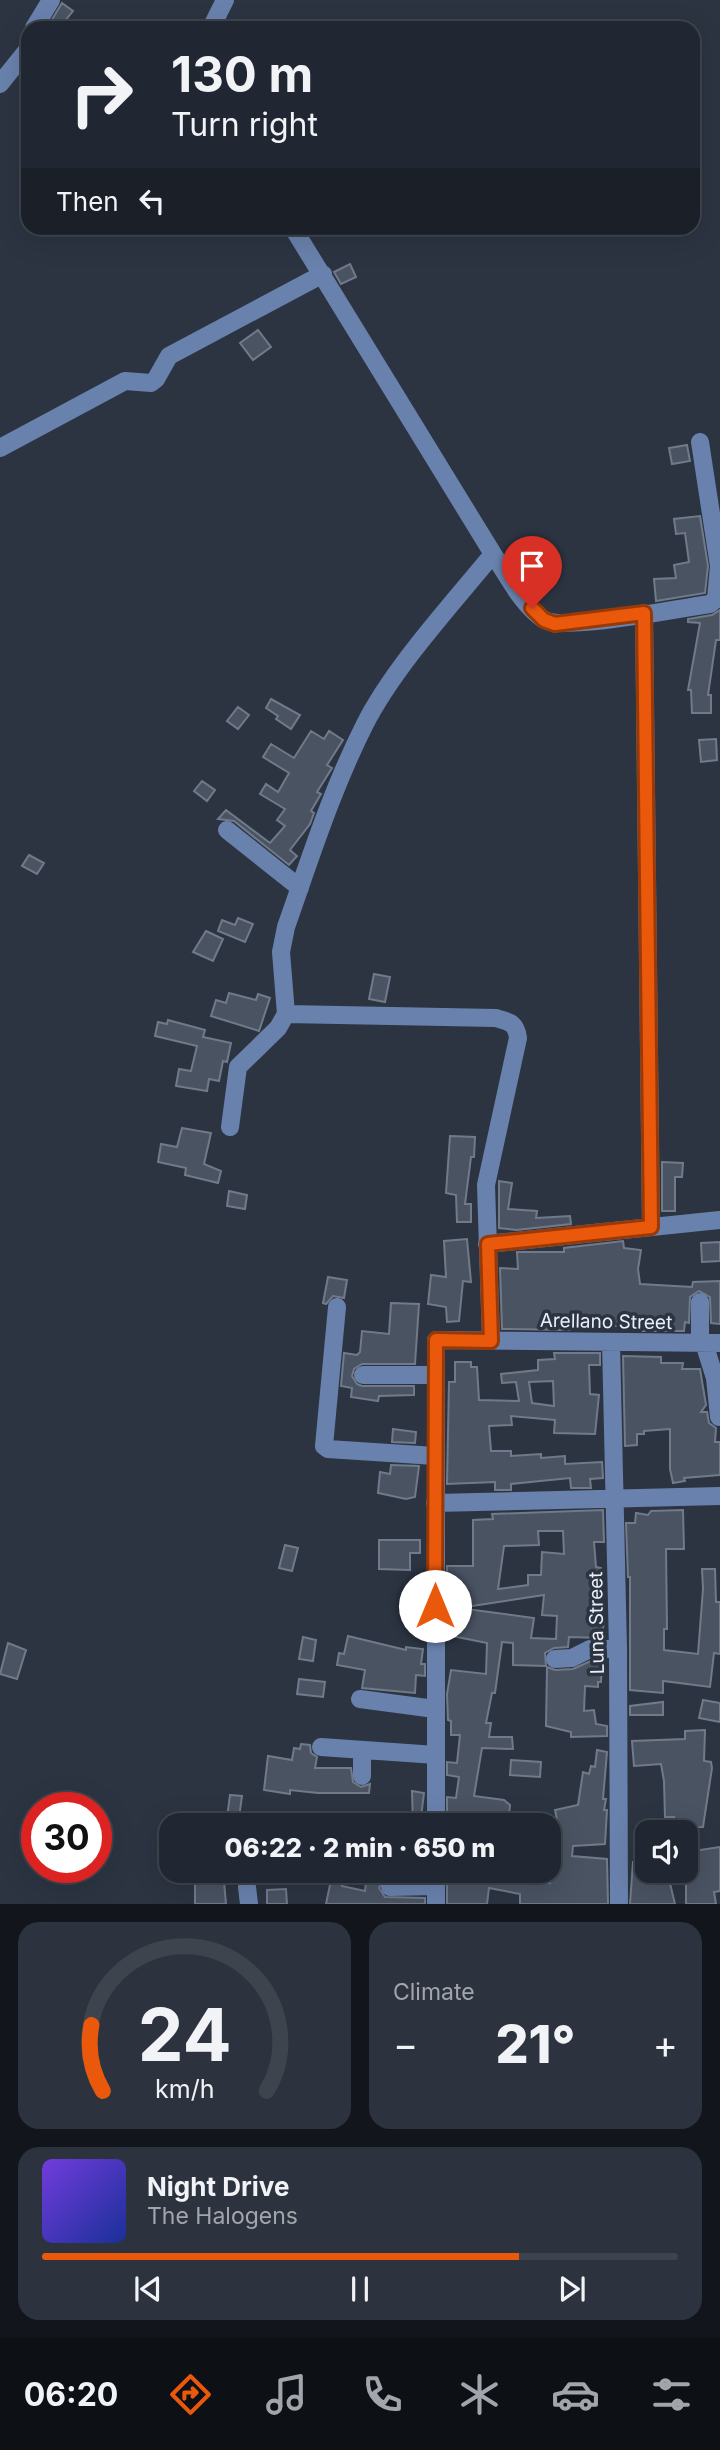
<!DOCTYPE html>
<meta charset="utf-8">
<style>
:root{--surface:#212732;--page:#2d333e;--text:#f1f3f6;--muted:#a2a5ac;--line:#3e444d;--accent:#ea580c}
body{margin:0;font-family:Inter,sans-serif;background:var(--page);color:var(--text);height:100vh;display:flex;flex-direction:column;font-size:26px;white-space:nowrap}
*{box-sizing:border-box;margin:0}
p{font-size:23px;color:var(--muted)}
.icon{flex:none;width:38px;height:38px;fill:none;stroke:currentColor;stroke-width:2;stroke-linecap:round;stroke-linejoin:round}
.map{position:relative;height:1904px;overflow:hidden}
.panel{display:flex;flex-direction:column;gap:18px;padding:18px;background:#12151c;flex:1}
.panel>*{flex:none}
.banner{position:absolute;left:21px;top:21px;width:679px;height:214px;border-radius:21px;box-shadow:0 7px 28px #0002,0 0 0 2px var(--line);background:#212732;color:var(--text);overflow:hidden}
.fabs{position:absolute;left:635px;top:1820px;display:grid;gap:14px}
.fabs a{display:grid;place-items:center;width:63px;height:63px;border-radius:14px;background:var(--surface);box-shadow:0 7px 28px #0002,0 0 0 2px var(--line);font-size:35px}
.speed{position:absolute;left:21px;top:1792px;display:flex;gap:14px;font-size:35px;font-weight:700;text-align:center}
.speed>*{display:grid;place-content:center;width:91px;height:91px;border-radius:50%;background:var(--surface);box-shadow:0 7px 28px #0002,0 0 0 2px var(--line);line-height:1}
.speed .limit{border:10px solid #d22;background:#fff;color:#111}
.pin{position:absolute;display:grid;place-items:center;width:60px;height:60px;color:#fff;margin:-72px -30px;border-radius:50% 50% 50% 0;rotate:-45deg;box-shadow:0 0 7px #0007}
.pin .icon{rotate:45deg}
.me{position:absolute;width:77px;margin:-38px;rotate:0deg;stroke-linejoin:round;filter:drop-shadow(0 0 5px #0008)}
.turn{display:flex;align-items:center;gap:24px;height:147px;padding:0 35px;font-size:32px}
.turn .icon{width:91px;height:91px;stroke-width:2.5}
.turn b{display:block;font-size:49px;line-height:60px}
.then{display:flex;align-items:center;height:66px;padding:0 35px;background:#0003;gap:14px;font-size:26px}
.big{font-size:52px;font-weight:800;line-height:1.1}
.panel .tile{flex:1;display:flex;flex-direction:column;justify-content:center;gap:10px;min-width:0;padding:0 24px;border-radius:21px;background:var(--page)}
.panel .dial{align-items:center;gap:0}
.dial svg{height:182px;overflow:visible;fill:none;stroke:var(--line);stroke-width:7;stroke-linecap:round;text-anchor:middle}
.dial text{fill:var(--text);stroke:none}
.song{display:flex;align-items:center;gap:21px}
.cover{width:84px;height:84px;border-radius:10px;background:linear-gradient(135deg,hsl(260 70% 55%),hsl(230 70% 35%))}
.played{height:7px;border-radius:4px;background:linear-gradient(90deg,var(--accent) 75%,var(--line) 75%)}
.keys{display:flex;justify-content:space-around;direction:ltr}
.heat{display:flex;justify-content:space-between;align-items:center;font-size:38px;direction:ltr}
.panel .tiles{flex:1;display:grid;gap:18px;grid-template-columns:1fr 1fr}
.tile:last-child{grid-column:span 2}
.trip{position:absolute;left:159px;top:1813px;width:402px;height:70px;border-radius:21px;background:var(--surface);box-shadow:0 7px 28px #0002,0 0 0 2px var(--line);font-weight:800;line-height:70px;text-align:center}
.tab-bar{display:flex;height:112px;justify-content:space-around;align-items:center;background:#0d1014;color:var(--muted)}
.tab-bar .icon{width:49px;height:49px}
.tab-bar .active{color:var(--accent)}
.tab-bar b{font-size:32px;color:var(--text)}
.map>svg:first-child{display:block}
.building{fill:#4a5362;stroke:#707a8a;stroke-width:2;fill-rule:evenodd}
.lines{fill:none;stroke-linecap:round;stroke-linejoin:round}
.minor{stroke:#6982ad;stroke-width:18}
.route-casing{stroke:#983908;stroke-width:18}
.route{stroke:#ea580c;stroke-width:12}
.labels{text-anchor:middle;stroke-width:7;stroke-linejoin:round;paint-order:stroke}
.street-label{font-size:19px;fill:#eaeff9;stroke:#2c3442}
</style>
<div class="map">
<svg width="720" height="1904" viewBox="0 0 720 1904">
<rect width="100%" height="100%" fill="#2c3442"/>
<path class="building" d="M62 3 73 11 61 26 65 28H47Z
M350 264 356 277 341 284 334 272Z
M258 330 271 347 253 360 240 343Z
M687 445 690 461 672 464 669 448Z
M700 516 708 566 705 593 656 601 654 579 676 578 674 565 689 562 685 533 676 534 674 519Z
M720 610V640H716L708 695H711V713H692L691 690H688L700 623 688 622V619L712 615Z
M271 699 300 715 291 729 276 719 278 716 266 708Z
M238 707 249 715 238 729 227 721Z
M311 731 324 739 329 731 343 740 327 765 332 768 317 792 321 794 311 811 314 813 310 824 290 850 297 856 289 865 234 821 218 819 226 810 270 843 285 826 277 820 285 809 260 794 266 784 278 792 289 773 263 757 271 744 294 758Z
M716 739 717 760 701 762 699 740Z
M202 781 215 790 207 801 194 791Z
M29 855 44 863 37 874 22 866Z
M238 918 253 924 245 942 218 931 222 920 235 925Z
M206 931 223 939 213 961 193 952Z
M374 974 390 977 385 1002 369 999Z
M229 993 256 1000 258 994 270 998 259 1031 211 1016 216 1000 226 1003Z
M168 1020 205 1030 203 1037 231 1043 227 1062 223 1061 219 1081 209 1079 207 1091 176 1086 179 1069 191 1071 197 1046 155 1036 158 1022 167 1024Z
M182 1128 211 1133 204 1164 221 1171 218 1183 185 1175 186 1168 158 1162 161 1144 177 1147Z
M450 1136 475 1137 474 1157H471L465 1204H471V1222H457L456 1195 446 1193Z
M662 1162 683 1163 682 1177H675V1211H662Z
M499 1181 512 1183 508 1209 537 1211 536 1218 570 1216 571 1224 516 1230 499 1228Z
M229 1191 247 1195 245 1209 227 1206Z
M467 1239 471 1282 463 1281 459 1321 447 1322 446 1307 428 1304 431 1275 446 1277 444 1241Z
M623 1241 624 1248 641 1250 638 1269 640 1284 692 1287 693 1282 720 1281V1324L711 1323 710 1297 699 1291 690 1297 689 1323 685 1322 684 1331H635V1326H605V1329H592V1325H569V1330L502 1329 500 1268 518 1269 517 1252H564V1248Z
M720 1242V1261L702 1262 701 1243Z
M328 1277 347 1280 344 1298 333 1296 326 1304 323 1303Z
M391 1303 419 1304 415 1364H362L354 1369 352 1376 357 1384 362 1386H414V1395L379 1396 378 1401 351 1397 352 1388 341 1386 344 1353 357 1355 360 1352 362 1331 389 1334Z
M554 1353H600V1365H589L590 1394 599 1395 595 1434 554 1433 555 1420 511 1416 512 1425 489 1426 491 1451H511V1456L541 1454V1458L565 1456V1464L602 1462 603 1478 590 1479 591 1488H571L570 1478 511 1484V1490H495V1482L447 1484 449 1382H455V1362H471V1367H477L479 1400 519 1401 516 1382 502 1383 501 1374 538 1370V1360L555 1359ZM553 1381 554 1406 532 1403 529 1382Z
M623 1356 661 1357V1363H683L682 1369H700L706 1405 701 1412H707L709 1423 716 1428 715 1442H720V1475L684 1478 685 1481 673 1483 670 1469V1429L644 1431V1434H637V1445L625 1446Z
M393 1429 416 1432 415 1443 392 1442Z
M391 1465 419 1466 415 1497 406 1499 378 1493 380 1472 390 1474Z
M603 1510 604 1542H594L596 1567 601 1568V1619H604L602 1638 569 1637 568 1647 554 1648 545 1653 546 1666 513 1665V1643L502 1642 495 1693H492L486 1723H491L489 1737H512L513 1749 482 1748 474 1796 504 1800 510 1805 509 1816 493 1814 492 1825H456V1814L447 1813V1797L456 1798 459 1777 447 1775V1762L457 1763 460 1735H451V1721L448 1720 447 1694 451 1670 486 1674 487 1643 447 1635 452 1611 447 1610V1566H473V1520L493 1519 492 1514ZM538 1531H563L564 1554 542 1552 541 1575H528V1585L498 1589 504 1546 539 1545ZM544 1595 542 1615 557 1616 556 1639 531 1638 534 1618 459 1608Z
M683 1510 684 1549H666L667 1629H664V1650L698 1654 703 1589 702 1569H715L716 1602H720V1654L714 1653 710 1687 663 1681V1693L630 1690V1577H628L626 1523H635L636 1513 648 1515 651 1511Z
M379 1540H420V1553H410V1570L379 1569Z
M285 1545 298 1548 292 1571 279 1568Z
M348 1636 406 1650V1647L423 1649 421 1664H425V1676L416 1675 415 1693 362 1688 365 1670 337 1665 339 1653 344 1654Z
M303 1637 316 1640 313 1661 299 1659Z
M8 1643 26 1650 17 1679 0 1674Z
M593 1660H602L601 1682H598V1687L585 1686 584 1711 594 1710 596 1724 607 1726V1736L571 1737V1732L546 1726 547 1667 555 1670 573 1669Z
M299 1679 325 1682 323 1697 297 1694Z
M703 1700 720 1703V1722L699 1718Z
M663 1702V1715H630V1706Z
M705 1730 704 1761 711 1762 712 1768 703 1827 674 1828V1817H665L664 1781 661 1764 634 1766 632 1741 685 1739V1731Z
M301 1744 310 1745 311 1753 317 1757 315 1768H351L353 1782 361 1787 370 1784 369 1793H318L290 1790V1794L264 1790 268 1756 292 1760 294 1748 300 1749Z
M597 1750 607 1752 603 1799H606L604 1810H607L605 1844 573 1846 572 1856 607 1859 608 1904H520V1894L489 1888 487 1904H447V1871H493L492 1875 528 1877V1882L550 1883V1830H559L555 1810 578 1805 583 1772 589 1774 591 1766 595 1767Z
M511 1760 541 1762 540 1777 510 1775Z
M412 1791 424 1793 420 1825H413Z
M230 1795 242 1796 238 1825H226Z
M720 1847V1891L714 1892 716 1904H686V1852Z
M633 1862H643V1872L667 1871 675 1904H630Z
M214 1871H249V1876L238 1881H224L226 1904H195V1881L208 1880V1875H214Z
M367 1871 424 1872 423 1875 385 1877 379 1888 385 1897 425 1898V1904H326L332 1875 343 1878 342 1886 365 1891Z
M286 1889 287 1904H267V1890Z"/>
<g class="lines">
<path class="minor" d="M34 28 51 0
M211 28 225 0
M0 84 28 49
M293 228 493 554C508 576 521 604 543 619 560 632 682 608 710 604L716 599 719 566 700 442
M0 448 125 381 151 383 156 379 169 356 323 274
M644 613 651 1227
M227 830 300 888
M286 1014 496 1018C510 1022 516 1023 518 1038L486 1185 491 1341
M230 1127 238 1067 278 1028 286 1014 281 952 286 927C310 859 332 789 365 724 394 667 452 604 493 554
M487 1244 720 1220
M700 1302V1343
M337 1307 324 1446 328 1449 435 1456
M611 1342 618 1649 619 1904
M704 1343 715 1378 719 1417
M363 1375H436
M435 1503 720 1496
M555 1659 572 1658 590 1649H618
M360 1699 435 1709
M321 1747 436 1755
M362 1776V1750
M436 1825V1340L720 1343
M436 1871V1904
M247 1887 249 1904
M390 1887 436 1886"/>
</g>
<g class="lines">
<g class="route-casing">
<path id="route" d="M435 1606 436 1340 491 1341 488 1244 651 1227 644 613 555 624 544 620 532 608"/>
</g>
<use href="#route" class="route"/>
</g>
<g class="labels">
<g class="street-label">
<text transform="translate(606 1321) rotate(1)" y="7">Arellano Street</text>
<text transform="translate(596 1623) rotate(-91)" y="7">Luna Street</text>
</g>
</g>
</svg>
<div class="fabs">
<a><svg class="icon" aria-label="sound" viewBox="0 0 24 24"><path d="M4 9h4l5-4v14l-5-4H4zM17 9q2 3 0 6"/></svg></a>
</div>
<div class="speed"><div class="limit">30</div></div>
<div class="pin" style="left:532px;top:608px;background:#d93025"><svg class="icon" aria-label="arrive" viewBox="0 0 24 24"><path d="M6 21V4h12l-3 4 3 4H6"/></svg></div>
<svg class="me" style="left:435px;top:1606px" viewBox="-20 -20 40 40"><circle r="19" fill="#fff"/><path d="M0-13L10 11 0 6-10 11z" fill="#ea580c"/></svg>
<div class="trip">06:22 · 2 min · 650 m</div>
<div class="banner">
<div class="turn"><svg class="icon" aria-label="right" viewBox="0 0 24 24"><path d="M7 20v-9h11M14 6l5 5-5 5"/></svg><div><b>130 m</b>Turn right</div></div>
<div class="then">Then<svg class="icon" aria-label="left" viewBox="0 0 24 24"><path d="M17 20v-9H6M10 6l-5 5 5 5"/></svg></div>
</div>
</div>
<section class="panel">
<div class="tiles">
<div class="tile dial"><svg viewBox="0 0 100 80">
<path d="M14 69A42 42 0 1 1 86 69"/>
<path d="M14 69A42 42 0 0 1 9 40" stroke="#ea580c"/>
<text x="50" y="56" font-size="32" font-weight="700">24</text>
<text x="50" y="72" font-size="11">km/h</text>
</svg></div>
<div class="tile"><p>Climate</p>
<div class="heat"><a>−</a><b class="big">21°</b><a>+</a></div>
</div>
<div class="tile">
<div class="song"><i class="cover"></i><div><b>Night Drive</b><p>The Halogens</p></div></div>
<div class="played"></div>
<div class="keys"><svg class="icon" aria-label="previous" viewBox="0 0 24 24"><path d="M18 5L8 12l10 7zM5 5v14"/></svg><svg class="icon" aria-label="pause" viewBox="0 0 24 24"><path d="M8 5v14M16 5v14"/></svg><svg class="icon" aria-label="next" viewBox="0 0 24 24"><path d="M6 5l10 7-10 7zM19 5v14"/></svg></div>
</div>
</div>
</section>
<nav class="tab-bar">
<b>06:20</b>
<svg class="icon active" aria-label="directions" viewBox="0 0 24 24"><path d="M12 3l9 9-9 9-9-9zM9 14v-3h6M13 9l2 2-2 2"/></svg>
<svg class="icon" aria-label="music" viewBox="0 0 24 24"><path d="M9 18V5l10-2v13"/><circle cx="6" cy="18" r="3"/><circle cx="16" cy="16" r="3"/></svg>
<svg class="icon" aria-label="phone" viewBox="0 0 24 24"><path d="M5 4h4l2 5-3 2q2 4 5 5l2-3 5 2v4C11 20 4 13 5 4z"/></svg>
<svg class="icon" aria-label="climate" viewBox="0 0 24 24"><path d="M12 3v18M4 7l16 10M4 17L20 7"/></svg>
<svg class="icon" aria-label="car" viewBox="0 0 24 24"><path d="M5 17H2v-5l4-1 3-4h7l3 4 3 1v5h-3M9 17h6M6 11h13"/><circle cx="7" cy="17" r="2"/><circle cx="17" cy="17" r="2"/></svg>
<svg class="icon" aria-label="filters" viewBox="0 0 24 24"><path d="M4 7h16M4 17h16"/><circle cx="9" cy="7" r="2"/><circle cx="15" cy="17" r="2"/></svg>
</nav>
